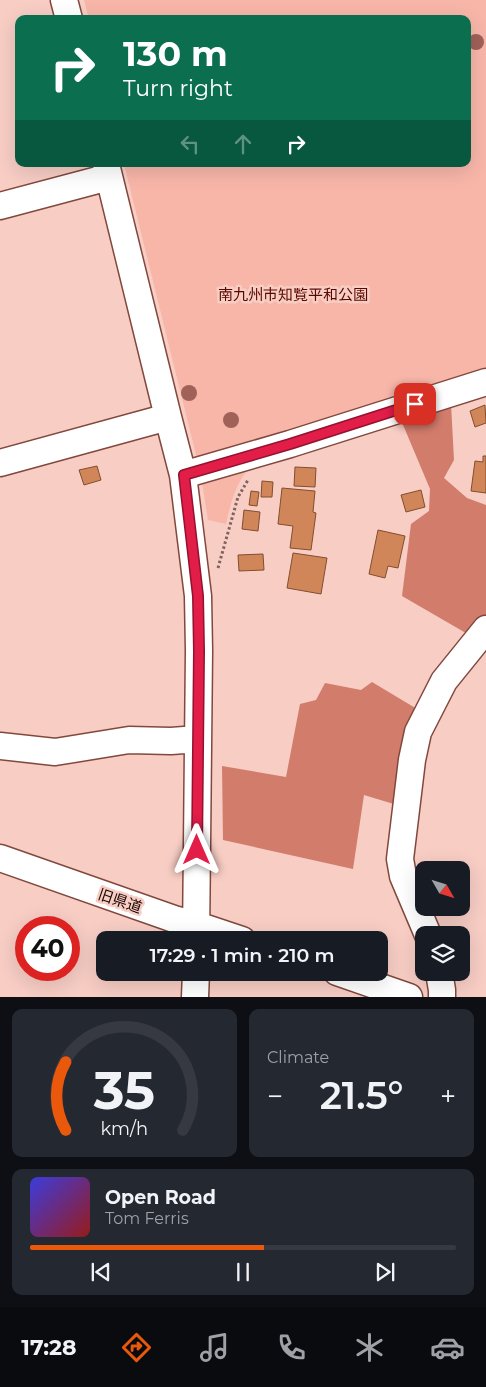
<!DOCTYPE html>
<meta charset="utf-8">
<style>
:root{--surface:#171b24;--page:#242831;--text:#f1f3f6;--muted:#9ea1a6;--line:#363941;--accent:#ea580c}
body{margin:0;font-family:Montserrat,"Noto Sans JP",sans-serif;background:var(--page);color:var(--text);height:100vh;display:flex;flex-direction:column;font-size:19px;white-space:nowrap}
*{box-sizing:border-box;margin:0}
p{font-size:16px;color:var(--muted)}
.icon{flex:none;width:28px;height:28px;fill:none;stroke:currentColor;stroke-width:2;stroke-linecap:round;stroke-linejoin:round}
.map{position:relative;height:997px;overflow:hidden}
.details{display:flex;flex-direction:column;gap:12px;padding:12px;background:#0d0f14;flex:1}
.details>*{flex:none}
.hud{position:absolute;left:15px;top:15px;width:456px;height:152px;border-radius:10px;box-shadow:0 5px 20px #0002;background:#0b6e4f;color:#fff;overflow:hidden}
.needle{width:32px;rotate:129deg}
.tools{position:absolute;left:415px;top:861px;display:grid;gap:10px}
.tools a{display:grid;place-items:center;width:55px;height:55px;border-radius:10px;background:var(--surface);box-shadow:0 5px 20px #0002;font-size:25px}
.speed{position:absolute;left:15px;top:916px;display:flex;gap:10px;font-size:25px;font-weight:700;text-align:center}
.speed>*{display:grid;place-content:center;width:65px;height:65px;border-radius:50%;background:var(--surface);box-shadow:0 5px 20px #0002;line-height:1}
.speed .limit{border:8px solid #d22;background:#fff;color:#111}
.pin{position:absolute;display:grid;place-items:center;width:42px;height:42px;color:#fff;margin:-21px;border-radius:10px;box-shadow:0 2px 8px #0006}
.me{position:absolute;width:55px;margin:-28px;rotate:0deg;stroke-linejoin:round;filter:drop-shadow(0 0 4px #0008)}
.turn{display:flex;align-items:center;gap:18px;height:105px;padding:0 25px;font-size:22px}
.turn .icon{width:65px;height:65px;stroke-width:2.5}
.turn b{display:block;font-size:35px;line-height:42px}
.lanes{display:flex;align-items:center;height:48px;padding:0 25px;background:#0003;justify-content:center;gap:25px;direction:ltr}
.lanes .off{opacity:.35}
.big{font-size:38px;font-weight:600;line-height:1.1}
.details .card{flex:1;display:flex;flex-direction:column;justify-content:center;gap:8px;min-width:0;padding:0 18px;border-radius:10px;background:var(--page)}
.details .dial{align-items:center;gap:0}
.dial svg{height:130px;overflow:visible;fill:none;stroke:var(--line);stroke-width:7;stroke-linecap:round;text-anchor:middle}
.dial text{fill:var(--text);stroke:none}
.song{display:flex;align-items:center;gap:15px}
.cover{width:60px;height:60px;border-radius:8px;background:linear-gradient(135deg,hsl(240 70% 55%),hsl(0 70% 35%))}
.played{height:5px;border-radius:2px;background:linear-gradient(90deg,var(--accent) 55%,var(--line) 55%)}
.keys{display:flex;justify-content:space-around;direction:ltr}
.heat{display:flex;justify-content:space-between;align-items:center;font-size:28px;direction:ltr}
.details .tiles{flex:1;display:grid;gap:12px;grid-template-columns:1fr 1fr}
.card:last-child{grid-column:span 2}
.trip{position:absolute;left:96px;top:931px;width:292px;height:50px;border-radius:10px;background:var(--surface);box-shadow:0 5px 20px #0002;font-weight:600;line-height:50px;text-align:center}
.dock{display:flex;height:80px;justify-content:space-around;align-items:center;background:#090b0e;color:var(--muted)}
.dock .icon{width:35px;height:35px}
.dock .current{color:var(--accent)}
.dock b{font-size:22px;color:var(--text)}
.map>svg:first-child{display:block}
.green{fill:#f8b6a9}
.forest{fill:#d27c6c}
.building{fill:#d18659;stroke:#814e2f}
.lines{fill:none;stroke-linecap:round;stroke-linejoin:round}
.minor-casing{stroke:#82483d;stroke-width:29}
.path{stroke:#81615c;stroke-width:3;stroke-dasharray:2.5 2.5;stroke-linecap:butt}
.minor{stroke:#fff;stroke-width:26}
.tree{fill:#a06159}
.route-casing{stroke:#92132f;stroke-width:12}
.route{stroke:#e11d48;stroke-width:9}
.labels{text-anchor:middle;stroke-width:5;stroke-linejoin:round;paint-order:stroke}
.park-label{font-size:15px;fill:#580801;stroke:#f7cdc4}
.street-label{font-size:15px;fill:#1d0604;stroke:#f7cdc4}
</style>
<div class="map">
<svg width="486" height="997" viewBox="0 0 486 997">
<rect width="100%" height="100%" fill="#f7cdc4"/>
<path class="green" d="M84 0H486V373L198 463 124 164H468V19H89Z
M262 458C257 462 251 466 247 471 235 485 230 506 226 524L208 520 201 476Z"/>
<path class="forest" d="M451 404 454 460 444 478 467 498 486 505V616L471 636 402 596 411 524 429 511 430 489 401 420Z
M372 682 417 709 397 805 364 795 353 869 223 840 222 766 286 777 300 704 316 700 325 683 361 690Z"/>
<path class="building" d="M485 405 486 423 475 427 470 411Z
M483 456H486V493L471 491 475 461 483 462Z
M97 466 101 480 84 485 79 470Z
M295 467 316 468 315 487 294 486Z
M262 481 273 482 272 497H261Z
M282 488 315 491 313 512 316 513 311 550 290 548 293 526 278 524Z
M421 490 425 507 406 512 401 495Z
M251 491 259 492 257 506 249 505Z
M244 510 260 512 258 531 242 529Z
M378 530 405 536 398 568 388 566 385 578 369 574Z
M293 553 327 558 321 594 287 588Z
M263 554 264 570 239 571 238 555Z"/>
<g class="lines">
<g class="minor-casing">
<path id="minor" d="M64 0 69 19
M106 164 168 417 183 475 198 596 199 651 196 940
M0 206 109 177
M0 463 168 417
M183 475 290 444 486 382
M0 746 55 752 129 740 171 741 198 739
M0 858 174 919 197 925 242 940
M428 935 403 876 400 859 412 760 418 732 444 681 486 629
M337 972 409 997
M439 972 442 990V997
M195 997 196 972"/>
</g>
<path class="path" d="M218 568 238 497 248 480"/>
<use href="#minor" class="minor"/>
</g>
<g class="tree">
<circle cx="476" cy="42" r="8"/>
<circle cx="189" cy="393" r="8"/>
<circle cx="231" cy="420" r="8"/>
</g>
<g class="lines">
<g class="route-casing">
<path id="route" d="M197 850 199 651 198 596 184 475 290 444 415 404"/>
</g>
<use href="#route" class="route"/>
</g>
<g class="labels">
<g class="park-label">
<text x="293" y="300">南九州市知覧平和公園</text>
</g>
<g class="street-label">
<text transform="translate(120 901) rotate(19)" y="5">旧県道</text>
</g>
</g>
</svg>
<div class="tools">
<a><svg class="needle" viewBox="-14 -14 28 28"><path d="M0-13l5 13h-10z" fill="#e53935"/><path d="M0 13l5-13h-10z" fill="#9ea1a6"/></svg></a>
<a><svg class="icon" aria-label="layers" viewBox="0 0 24 24"><path d="M12 4l9 5-9 5-9-5zM3 14l9 5 9-5"/></svg></a>
</div>
<div class="speed"><div class="limit">40</div></div>
<div class="pin" style="left:415px;top:404px;background:#d93025"><svg class="icon" aria-label="arrive" viewBox="0 0 24 24"><path d="M6 21V4h12l-3 4 3 4H6"/></svg></div>
<svg class="me" style="left:197px;top:850px" viewBox="-20 -20 40 40"><path d="M0-17L14 15 0 8-14 15z" fill="#e11d48" stroke="#fff" stroke-width="4"/></svg>
<div class="trip">17:29 · 1 min · 210 m</div>
<div class="hud">
<div class="turn"><svg class="icon" aria-label="right" viewBox="0 0 24 24"><path d="M7 20v-9h11M14 6l5 5-5 5"/></svg><div><b>130 m</b>Turn right</div></div>
<div class="lanes"><svg class="icon off" aria-label="left" viewBox="0 0 24 24"><path d="M17 20v-9H6M10 6l-5 5 5 5"/></svg><svg class="icon off" aria-label="ahead" viewBox="0 0 24 24"><path d="M12 20V5M6 11l6-6 6 6"/></svg><svg class="icon" aria-label="right" viewBox="0 0 24 24"><path d="M7 20v-9h11M14 6l5 5-5 5"/></svg></div>
</div>
</div>
<section class="details">
<div class="tiles">
<div class="card dial"><svg viewBox="0 0 100 80">
<path d="M14 69A42 42 0 1 1 86 69"/>
<path d="M14 69A42 42 0 0 1 14 27" stroke="#ea580c"/>
<text x="50" y="56" font-size="32" font-weight="700">35</text>
<text x="50" y="72" font-size="11">km/h</text>
</svg></div>
<div class="card"><p>Climate</p>
<div class="heat"><a>−</a><b class="big">21.5°</b><a>+</a></div>
</div>
<div class="card">
<div class="song"><i class="cover"></i><div><b>Open Road</b><p>Tom Ferris</p></div></div>
<div class="played"></div>
<div class="keys"><svg class="icon" aria-label="previous" viewBox="0 0 24 24"><path d="M18 5L8 12l10 7zM5 5v14"/></svg><svg class="icon" aria-label="pause" viewBox="0 0 24 24"><path d="M8 5v14M16 5v14"/></svg><svg class="icon" aria-label="next" viewBox="0 0 24 24"><path d="M6 5l10 7-10 7zM19 5v14"/></svg></div>
</div>
</div>
</section>
<nav class="dock">
<b>17:28</b>
<svg class="icon current" aria-label="directions" viewBox="0 0 24 24"><path d="M12 3l9 9-9 9-9-9zM9 14v-3h6M13 9l2 2-2 2"/></svg>
<svg class="icon" aria-label="music" viewBox="0 0 24 24"><path d="M9 18V5l10-2v13"/><circle cx="6" cy="18" r="3"/><circle cx="16" cy="16" r="3"/></svg>
<svg class="icon" aria-label="phone" viewBox="0 0 24 24"><path d="M5 4h4l2 5-3 2q2 4 5 5l2-3 5 2v4C11 20 4 13 5 4z"/></svg>
<svg class="icon" aria-label="climate" viewBox="0 0 24 24"><path d="M12 3v18M4 7l16 10M4 17L20 7"/></svg>
<svg class="icon" aria-label="car" viewBox="0 0 24 24"><path d="M5 17H2v-5l4-1 3-4h7l3 4 3 1v5h-3M9 17h6M6 11h13"/><circle cx="7" cy="17" r="2"/><circle cx="17" cy="17" r="2"/></svg>
</nav>
